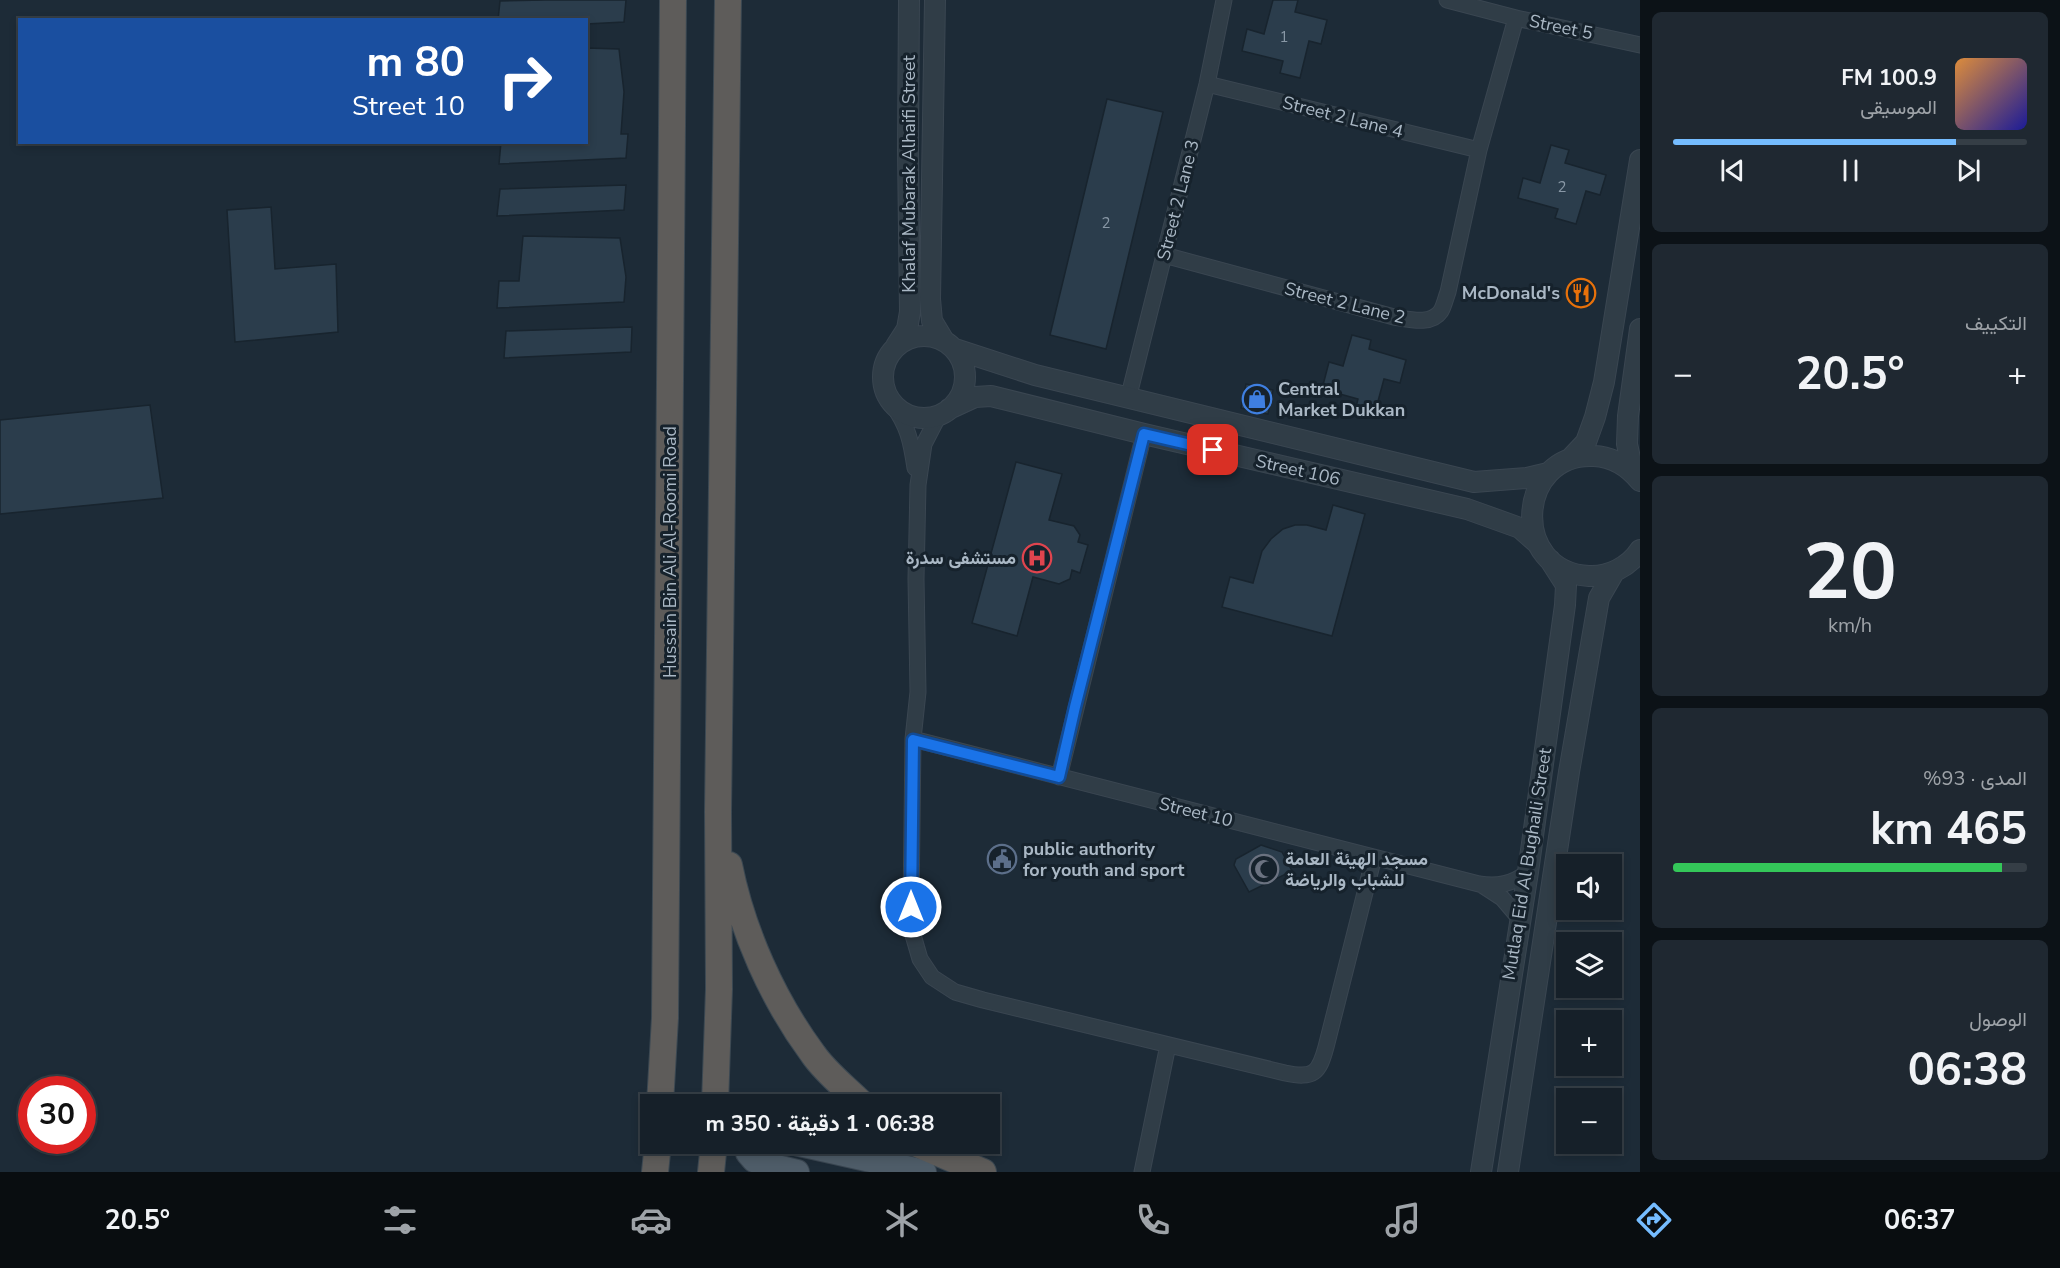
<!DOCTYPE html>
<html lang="ar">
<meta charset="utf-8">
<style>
:root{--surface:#162029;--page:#1f2831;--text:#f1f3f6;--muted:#9ea3a8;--line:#353e46;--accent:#75bcff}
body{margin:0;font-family:"Nunito Sans",Vazirmatn,sans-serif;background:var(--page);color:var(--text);direction:rtl;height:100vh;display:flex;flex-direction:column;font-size:22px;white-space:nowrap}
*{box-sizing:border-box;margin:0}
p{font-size:20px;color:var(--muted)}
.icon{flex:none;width:33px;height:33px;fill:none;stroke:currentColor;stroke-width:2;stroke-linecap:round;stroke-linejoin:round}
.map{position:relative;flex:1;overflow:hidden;direction:ltr}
.panel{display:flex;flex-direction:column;gap:12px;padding:12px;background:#0c1217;width:420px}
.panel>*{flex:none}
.banner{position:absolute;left:18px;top:18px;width:570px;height:126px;border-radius:0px;box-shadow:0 3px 9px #0003,0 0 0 2px var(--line);direction:rtl;background:#1a4fa0;color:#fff;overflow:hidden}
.fabs{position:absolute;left:1556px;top:854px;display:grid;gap:12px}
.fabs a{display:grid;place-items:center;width:66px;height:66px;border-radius:0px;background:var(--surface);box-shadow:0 3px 9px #0003,0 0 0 2px var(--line);font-size:30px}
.speed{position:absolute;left:18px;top:1076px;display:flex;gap:12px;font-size:30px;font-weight:700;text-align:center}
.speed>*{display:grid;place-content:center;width:78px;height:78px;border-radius:50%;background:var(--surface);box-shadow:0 3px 9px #0003,0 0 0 2px var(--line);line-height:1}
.speed .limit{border:9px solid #d22;background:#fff;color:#111}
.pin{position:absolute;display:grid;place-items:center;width:51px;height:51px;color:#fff;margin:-26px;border-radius:12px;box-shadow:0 3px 9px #0006}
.me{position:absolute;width:66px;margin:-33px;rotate:0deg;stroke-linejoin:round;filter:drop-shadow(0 0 4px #0008)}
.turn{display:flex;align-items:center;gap:21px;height:126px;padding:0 24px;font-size:27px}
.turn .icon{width:78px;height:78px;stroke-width:2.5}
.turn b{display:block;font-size:42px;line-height:51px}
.big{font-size:45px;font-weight:700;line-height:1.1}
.panel .widget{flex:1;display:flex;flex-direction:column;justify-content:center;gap:9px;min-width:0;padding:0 21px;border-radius:9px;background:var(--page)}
.panel .dial{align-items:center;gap:0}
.dial b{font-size:78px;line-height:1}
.song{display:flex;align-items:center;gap:18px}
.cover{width:72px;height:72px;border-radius:9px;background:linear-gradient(135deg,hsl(30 70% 55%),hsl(240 70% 35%))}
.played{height:6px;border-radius:3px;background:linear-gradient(90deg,var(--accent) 80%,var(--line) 80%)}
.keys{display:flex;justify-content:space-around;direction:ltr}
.heat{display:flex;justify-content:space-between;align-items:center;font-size:33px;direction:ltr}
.charge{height:9px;border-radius:4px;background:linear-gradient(90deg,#34c759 93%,var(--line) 0)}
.trip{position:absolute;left:640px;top:1094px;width:360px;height:60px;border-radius:0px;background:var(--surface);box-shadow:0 3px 9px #0003,0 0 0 2px var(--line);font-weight:700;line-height:60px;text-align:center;direction:rtl}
.dock{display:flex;height:96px;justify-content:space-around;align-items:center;background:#090d10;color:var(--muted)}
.dock .icon{width:42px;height:42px}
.dock .on{color:var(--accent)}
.dock b{font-size:27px;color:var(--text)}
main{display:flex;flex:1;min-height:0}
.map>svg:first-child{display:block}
.building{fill:#2b3d4c;stroke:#18242e;stroke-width:1.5}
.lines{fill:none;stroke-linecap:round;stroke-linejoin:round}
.minor-casing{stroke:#3a4651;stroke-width:17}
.tertiary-casing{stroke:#3a4651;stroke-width:22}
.primary-casing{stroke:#3a4651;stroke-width:26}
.trunk-casing{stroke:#3b4852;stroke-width:28}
.minor{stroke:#303d47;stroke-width:15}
.tertiary{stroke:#303d47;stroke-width:20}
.primary{stroke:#4e5c68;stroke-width:24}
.trunk{stroke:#5e5c5a;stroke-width:26}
.route-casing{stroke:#114b97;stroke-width:15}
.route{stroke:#1a73e8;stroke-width:10}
.labels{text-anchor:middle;stroke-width:6;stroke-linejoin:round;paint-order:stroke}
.number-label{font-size:15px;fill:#8998a6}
.street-label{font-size:18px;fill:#aab8c5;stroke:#16222c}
.poi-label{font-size:18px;font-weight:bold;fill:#aab8c5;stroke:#16222c;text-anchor:start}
</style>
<main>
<section class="panel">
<div class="widget">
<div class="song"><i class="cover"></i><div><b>100.9 FM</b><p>الموسيقى</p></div></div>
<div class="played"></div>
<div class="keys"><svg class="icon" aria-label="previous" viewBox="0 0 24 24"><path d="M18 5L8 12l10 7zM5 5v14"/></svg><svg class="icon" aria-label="pause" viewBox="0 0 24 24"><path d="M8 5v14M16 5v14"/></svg><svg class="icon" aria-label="next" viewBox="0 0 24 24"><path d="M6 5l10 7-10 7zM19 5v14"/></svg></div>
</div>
<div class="widget"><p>التكييف</p>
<div class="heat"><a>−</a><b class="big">20.5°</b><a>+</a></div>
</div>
<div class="widget dial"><b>20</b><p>km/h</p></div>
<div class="widget"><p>المدى · 93%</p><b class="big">465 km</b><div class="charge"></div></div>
<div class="widget"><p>الوصول</p><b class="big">06:38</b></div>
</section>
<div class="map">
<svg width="1640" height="1172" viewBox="0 0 1640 1172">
<rect width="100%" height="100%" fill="#1d2b37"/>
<path class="building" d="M545 0H626L624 22 586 24V20H498L500 1Z
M1273 0H1298L1295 12 1327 20 1321 44 1309 41 1300 78 1280 73 1283 61 1242 51 1247 29 1264 34Z
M586 48 619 49 624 92 621 134H628L626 158 499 164 501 142H586Z
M1107 99 1163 112 1106 349 1050 335Z
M1551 145 1569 150 1565 163 1606 175 1600 195 1586 191 1576 224 1555 218 1558 209 1518 198 1523 178 1540 183Z
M626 185 624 210 497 216 500 189Z
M271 207 275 269 336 264 338 332 235 342 227 210Z
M523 236 620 238 626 277 624 302 497 308 499 281H519Z
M1575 279 1594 284 1588 307 1568 302Z
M632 327 631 352 504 358 506 331Z
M1352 335 1371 340 1369 349 1406 360 1400 383 1384 379 1374 416 1355 411 1358 399 1322 389 1329 362 1343 366Z
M1246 384 1273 390 1268 414 1241 408Z
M150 405 163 498 0 514V420Z
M1016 462 1062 474 1049 520 1074 526 1080 535 1078 542 1088 545 1080 573 1072 570 1070 579 1059 584 1033 577 1017 636 972 623Z
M1333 505 1365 514 1332 636 1222 607 1230 577 1253 583 1262 551 1271 539 1283 529 1295 525H1307L1326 530Z
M1261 845 1282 852 1292 871 1249 892 1234 865 1236 859Z"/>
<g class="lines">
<g class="minor-casing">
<path id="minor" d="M1447 0 1516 18 1640 45
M1207 84 1479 150
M1164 255 1394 317C1408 319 1431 326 1441 311 1444 306 1446 297 1448 292L1479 150 1516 18
M1128 399 1207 84 1224 0
M892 404C908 426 911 441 915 468
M939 415 924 444 918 485 916 579 918 692 913 739 911 907 913 935 920 959 932 977 955 992 983 1000 1285 1073C1314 1079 1319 1073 1326 1047L1374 857
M913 739 1479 884C1498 887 1512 884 1528 872
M1059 777 1144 434
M1482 885 1502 898 1519 918
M1142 1172 1168 1045"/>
</g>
<g class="tertiary-casing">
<path id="tertiary" d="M935 0 930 299 932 321 944 341
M883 377a41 41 0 1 1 82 0a41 41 0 1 1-82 0Z
M896 346 907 329 910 312 908 150 909 0
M955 349 1035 375 1474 482 1527 478 1548 473
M949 409 975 397 991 396 1144 434 1467 509 1520 528 1537 543
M1570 459 1586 442 1595 417 1604 382 1640 160
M1633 472 1627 444 1628 416 1640 329
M1640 481C1628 466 1613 457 1594 456 1516 452 1509 572 1589 576 1608 577 1629 567 1640 550
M1481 1172 1528 872 1565 605 1566 585 1550 560
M1508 1172 1569 772 1599 598 1614 572"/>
</g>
<g class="primary-casing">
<path id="primary" d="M750 1143 748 1153 754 1160 760 1163 797 1172
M795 1143 924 1172"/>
</g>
<g class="trunk-casing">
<path id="trunk" d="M729 865C742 931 773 1000 813 1054 826 1073 846 1088 862 1104
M660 1104 665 1018 673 0
M715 1104 719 989 718 812 728 0
M915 1143 983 1172
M655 1172 658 1143
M711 1172 714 1143"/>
</g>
<use href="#minor" class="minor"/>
<use href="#tertiary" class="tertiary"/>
<use href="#primary" class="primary"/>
<use href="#trunk" class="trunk"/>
</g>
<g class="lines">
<g class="route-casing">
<path id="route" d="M911 907 913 740 1059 777 1075 707 1144 434 1213 450"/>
</g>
<use href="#route" class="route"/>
</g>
<defs>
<g id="restaurant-ring" transform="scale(1.5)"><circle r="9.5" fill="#16222c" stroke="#e8710a" stroke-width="1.5"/><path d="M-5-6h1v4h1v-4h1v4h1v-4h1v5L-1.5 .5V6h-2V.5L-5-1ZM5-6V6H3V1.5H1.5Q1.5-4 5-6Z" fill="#e8710a"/></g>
<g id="shop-ring" transform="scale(1.5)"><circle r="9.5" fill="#16222c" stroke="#3f7fe0" stroke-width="1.5"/><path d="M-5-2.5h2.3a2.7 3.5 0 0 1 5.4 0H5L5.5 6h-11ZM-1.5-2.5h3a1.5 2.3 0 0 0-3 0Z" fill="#3f7fe0"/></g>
<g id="hospital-ring" transform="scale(1.5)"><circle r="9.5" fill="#16222c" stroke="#e0444e" stroke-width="1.5"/><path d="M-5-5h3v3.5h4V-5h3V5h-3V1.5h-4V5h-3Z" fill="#e0444e"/></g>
<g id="civic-ring" transform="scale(1.5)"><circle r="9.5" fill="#16222c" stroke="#5c6f8a" stroke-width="1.5"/><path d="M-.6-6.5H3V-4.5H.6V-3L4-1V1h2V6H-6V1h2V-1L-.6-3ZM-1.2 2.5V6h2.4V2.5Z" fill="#5c6f8a"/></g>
<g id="mosque-ring" transform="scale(1.5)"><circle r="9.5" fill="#16222c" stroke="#6b7280" stroke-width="1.5"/><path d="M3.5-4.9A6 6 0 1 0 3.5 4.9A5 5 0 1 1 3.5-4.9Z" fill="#6b7280"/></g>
</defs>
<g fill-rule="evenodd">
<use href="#restaurant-ring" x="1581" y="293"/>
<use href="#shop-ring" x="1257" y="399"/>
<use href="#hospital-ring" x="1037" y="558"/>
<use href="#civic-ring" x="1002" y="859"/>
<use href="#mosque-ring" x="1264" y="869"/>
</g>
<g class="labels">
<g class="number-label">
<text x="1284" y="42">1</text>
<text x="1562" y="192">2</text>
<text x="1106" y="228">2</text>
</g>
<g class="street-label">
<text transform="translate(1561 27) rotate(12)" y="6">Street 5</text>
<text transform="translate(1343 117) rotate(14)" y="6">Street 2 Lane 4</text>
<text transform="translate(909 174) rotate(-90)" y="6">Khalaf Mubarak Alhaifi Street</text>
<text transform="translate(1178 200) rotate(-76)" y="6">Street 2 Lane 3</text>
<text transform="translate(1345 303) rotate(14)" y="6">Street 2 Lane 2</text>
<text transform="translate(1298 470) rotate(13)" y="6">Street 106</text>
<text transform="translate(670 552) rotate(-90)" y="6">Hussain Bin Ali Al-Roomi Road</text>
<text transform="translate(1196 812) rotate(14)" y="6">Street 10</text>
<text transform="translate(1527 864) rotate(-81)" y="6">Mutlaq Eid Al Bughaili Street</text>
</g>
<g class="poi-label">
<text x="1560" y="299" text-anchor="end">McDonald's</text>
<text x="1278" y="395">Central<tspan x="1278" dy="21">Market Dukkan</tspan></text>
<text x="1016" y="564" text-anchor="end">مستشفى سدرة</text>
<text x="1023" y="855">public authority<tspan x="1023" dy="21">for youth and sport</tspan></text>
<text x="1285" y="865">مسجد الهيئة العامة<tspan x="1285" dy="21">للشباب والرياضة</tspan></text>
</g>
</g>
</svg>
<div class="fabs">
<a><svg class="icon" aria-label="sound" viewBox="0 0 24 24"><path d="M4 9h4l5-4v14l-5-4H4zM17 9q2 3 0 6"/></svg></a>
<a><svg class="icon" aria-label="layers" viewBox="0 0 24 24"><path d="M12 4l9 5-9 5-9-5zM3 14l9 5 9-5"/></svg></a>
<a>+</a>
<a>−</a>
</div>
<div class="speed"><div class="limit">30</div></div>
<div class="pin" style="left:1213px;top:450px;background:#d93025"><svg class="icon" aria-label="arrive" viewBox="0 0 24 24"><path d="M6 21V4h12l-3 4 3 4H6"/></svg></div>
<svg class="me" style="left:911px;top:907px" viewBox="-20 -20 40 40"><circle r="17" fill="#1a73e8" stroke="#fff" stroke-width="3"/><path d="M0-11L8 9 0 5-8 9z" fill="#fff"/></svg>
<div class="trip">06:38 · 1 دقيقة · 350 m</div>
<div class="banner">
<div class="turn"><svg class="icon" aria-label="right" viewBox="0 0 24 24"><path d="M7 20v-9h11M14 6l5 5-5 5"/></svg><div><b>80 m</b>Street 10</div></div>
</div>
</div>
</main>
<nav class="dock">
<b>06:37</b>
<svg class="icon on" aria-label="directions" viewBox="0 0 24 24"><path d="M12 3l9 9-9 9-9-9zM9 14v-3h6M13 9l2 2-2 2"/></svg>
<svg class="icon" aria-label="music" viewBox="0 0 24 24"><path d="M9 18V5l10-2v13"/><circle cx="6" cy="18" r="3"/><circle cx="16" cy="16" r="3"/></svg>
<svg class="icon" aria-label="phone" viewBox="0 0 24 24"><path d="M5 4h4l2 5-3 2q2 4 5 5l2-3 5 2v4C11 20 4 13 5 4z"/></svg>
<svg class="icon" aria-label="climate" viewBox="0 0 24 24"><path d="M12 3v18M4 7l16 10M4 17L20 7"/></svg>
<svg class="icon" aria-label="car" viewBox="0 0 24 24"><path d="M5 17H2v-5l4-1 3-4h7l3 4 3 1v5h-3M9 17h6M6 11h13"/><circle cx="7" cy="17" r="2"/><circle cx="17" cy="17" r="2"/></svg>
<svg class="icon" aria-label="filters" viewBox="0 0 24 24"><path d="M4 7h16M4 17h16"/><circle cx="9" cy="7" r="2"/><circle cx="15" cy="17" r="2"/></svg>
<b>20.5°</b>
</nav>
